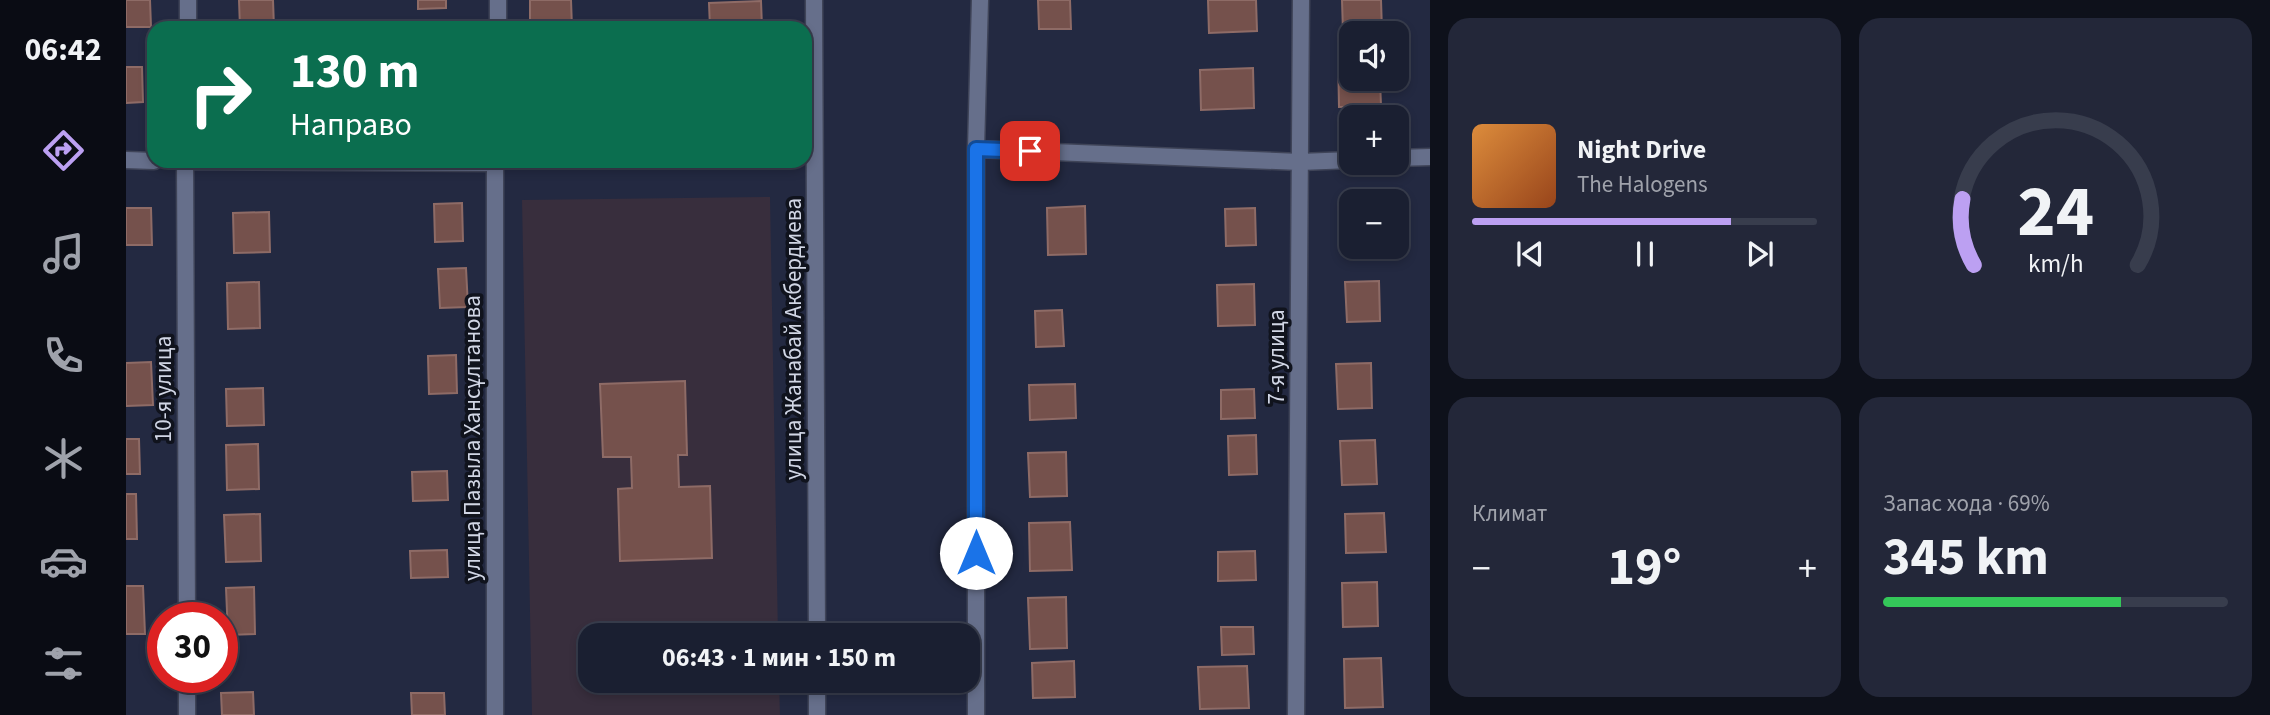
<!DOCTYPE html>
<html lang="ru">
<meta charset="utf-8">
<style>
:root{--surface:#1a1f31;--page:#232739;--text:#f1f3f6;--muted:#9fa2ab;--line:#383d4d;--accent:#bca0f2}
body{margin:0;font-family:"Source Sans 3",sans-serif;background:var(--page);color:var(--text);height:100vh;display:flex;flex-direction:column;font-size:26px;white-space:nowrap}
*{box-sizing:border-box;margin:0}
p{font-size:23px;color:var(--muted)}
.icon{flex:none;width:38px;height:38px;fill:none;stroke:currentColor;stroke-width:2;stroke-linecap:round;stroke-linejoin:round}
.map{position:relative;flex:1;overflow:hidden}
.sheet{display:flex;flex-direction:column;gap:18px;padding:18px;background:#0e111b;width:840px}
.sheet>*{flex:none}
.top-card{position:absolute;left:21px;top:21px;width:665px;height:147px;border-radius:21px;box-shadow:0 4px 10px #0003,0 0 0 2px var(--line);background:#0b6e4f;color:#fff;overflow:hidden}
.buttons{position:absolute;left:1213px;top:21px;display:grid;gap:14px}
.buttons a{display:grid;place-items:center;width:70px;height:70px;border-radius:14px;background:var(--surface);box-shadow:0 4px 10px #0003,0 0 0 2px var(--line);font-size:35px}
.speed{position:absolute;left:21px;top:602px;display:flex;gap:14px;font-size:35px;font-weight:700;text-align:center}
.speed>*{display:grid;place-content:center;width:91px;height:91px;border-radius:50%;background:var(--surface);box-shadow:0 4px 10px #0003,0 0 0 2px var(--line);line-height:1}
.speed .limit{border:10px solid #d22;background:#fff;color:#111}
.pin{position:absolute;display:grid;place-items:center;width:60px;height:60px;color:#fff;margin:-30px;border-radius:14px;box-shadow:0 4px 10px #0006}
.me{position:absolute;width:77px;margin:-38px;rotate:0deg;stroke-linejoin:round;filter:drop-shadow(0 0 5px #0008)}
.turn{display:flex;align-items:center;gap:24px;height:147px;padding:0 28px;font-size:32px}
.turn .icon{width:91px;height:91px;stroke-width:2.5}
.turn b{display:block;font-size:49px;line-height:60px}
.big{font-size:52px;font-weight:700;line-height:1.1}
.sheet .card{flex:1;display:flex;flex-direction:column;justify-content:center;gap:10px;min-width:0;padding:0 24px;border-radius:21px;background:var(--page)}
.sheet .dial{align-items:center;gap:0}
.dial svg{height:182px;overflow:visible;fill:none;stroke:var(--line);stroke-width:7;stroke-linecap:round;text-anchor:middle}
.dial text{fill:var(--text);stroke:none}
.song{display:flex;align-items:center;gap:21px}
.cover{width:84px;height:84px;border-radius:10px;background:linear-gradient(135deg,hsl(30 70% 55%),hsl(20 70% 35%))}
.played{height:7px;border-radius:4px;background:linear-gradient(90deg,var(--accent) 75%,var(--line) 75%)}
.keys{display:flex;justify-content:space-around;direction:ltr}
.heat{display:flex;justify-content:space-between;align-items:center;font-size:38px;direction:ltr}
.charge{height:10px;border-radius:5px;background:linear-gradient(90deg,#34c759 69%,var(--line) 0)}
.sheet .tiles{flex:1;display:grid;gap:18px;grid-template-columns:repeat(2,1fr)}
.trip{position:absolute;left:452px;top:623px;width:402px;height:70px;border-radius:21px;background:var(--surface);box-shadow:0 4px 10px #0003,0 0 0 2px var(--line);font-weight:700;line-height:70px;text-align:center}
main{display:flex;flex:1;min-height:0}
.menu{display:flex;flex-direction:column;width:126px;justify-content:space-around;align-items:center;background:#0a0c14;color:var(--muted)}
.menu .icon{width:49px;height:49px}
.menu .current{color:var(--accent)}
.menu b{font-size:32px;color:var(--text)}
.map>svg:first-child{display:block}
.education{fill:#382e3d}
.building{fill:#75514c;stroke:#8e6b66;stroke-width:2}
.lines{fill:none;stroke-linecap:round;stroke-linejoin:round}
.street-casing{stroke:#3f4458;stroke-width:19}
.street{stroke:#666f8b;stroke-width:16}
.route-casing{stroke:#114b97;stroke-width:18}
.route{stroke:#1a73e8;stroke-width:12}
.labels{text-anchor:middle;stroke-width:7;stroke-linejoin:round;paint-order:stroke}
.street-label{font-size:23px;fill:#d1d6e5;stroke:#10131d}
</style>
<main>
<nav class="menu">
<b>06:42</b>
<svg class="icon current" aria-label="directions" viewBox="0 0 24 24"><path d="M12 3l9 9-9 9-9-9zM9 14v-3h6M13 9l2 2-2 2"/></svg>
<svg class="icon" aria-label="music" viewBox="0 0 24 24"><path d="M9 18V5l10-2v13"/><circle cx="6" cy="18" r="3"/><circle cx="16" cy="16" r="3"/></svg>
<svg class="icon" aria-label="phone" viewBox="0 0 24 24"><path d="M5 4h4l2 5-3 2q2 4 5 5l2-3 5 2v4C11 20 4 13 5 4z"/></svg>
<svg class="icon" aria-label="climate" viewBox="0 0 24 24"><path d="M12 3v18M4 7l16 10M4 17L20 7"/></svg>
<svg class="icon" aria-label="car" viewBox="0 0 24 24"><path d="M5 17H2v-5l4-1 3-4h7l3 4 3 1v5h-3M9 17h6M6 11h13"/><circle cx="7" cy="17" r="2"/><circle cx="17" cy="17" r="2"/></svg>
<svg class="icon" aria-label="filters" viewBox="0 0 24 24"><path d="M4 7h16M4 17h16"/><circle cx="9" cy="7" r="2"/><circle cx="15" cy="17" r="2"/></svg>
</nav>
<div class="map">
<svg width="1304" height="715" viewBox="0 0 1304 715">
<rect width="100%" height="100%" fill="#232941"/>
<path class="education" d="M644 197 652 635H464V681H653L654 715H406L396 200Z"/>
<path class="building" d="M0 0H24L25 27H0Z
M113 0H147L148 28H114Z
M292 0H320V8L292 9Z
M404 0H445L446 28H404Z
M912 0H944L945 29H913Z
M1082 0H1130L1131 31 1083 33Z
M1216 0H1255L1256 31 1217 32Z
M635 1 636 27 584 28 583 3Z
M1212 55H1225V79H1254L1255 106 1213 107Z
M0 67H16L17 102 0 103Z
M1127 68 1128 108 1075 110 1074 70Z
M336 203 337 241 309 242 308 204Z
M1215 203H1225V244L1216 245Z
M959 206 960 254 922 255 921 208Z
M0 208H25L26 245H0Z
M1129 208 1130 245 1100 246 1099 209Z
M143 212 144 252 108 253 107 213Z
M340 268 342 307 314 308 312 269Z
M1253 281 1254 321 1221 322 1219 282Z
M133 282 134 328 102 329 101 283Z
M1128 284 1129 325 1092 326 1091 285Z
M936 310 938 346 910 347 909 311Z
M330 355 331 393 303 394 302 356Z
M25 362 27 405 0 406V363Z
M1245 363 1246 408 1212 409 1210 364Z
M559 381 561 455H552L553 487 584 486 586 558 494 561 492 489 506 488 505 457H477L474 384Z
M949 384 950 418 904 420 903 385Z
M137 388 138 425 101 426 100 389Z
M1128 389 1129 418 1095 419V390Z
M1130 435 1131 474 1103 475 1102 436Z
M0 439H13L14 474H0Z
M1249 440 1251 484 1216 485 1214 441Z
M132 444 133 489 101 490 100 445Z
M940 452 941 496 904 497 902 453Z
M321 471 322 500 287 501 286 472Z
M0 494H10L11 539H0Z
M1258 513 1260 552 1220 553 1219 514Z
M134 514 135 561 100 562 98 515Z
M944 522 946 570 904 571 903 523Z
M321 550 322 577 285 578 284 551Z
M1129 551 1130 580 1092 581V552Z
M1251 582 1252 626 1217 627 1216 583Z
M0 586H17L19 634H0Z
M128 587 129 634 102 635 100 588Z
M940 597 941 648 904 649 902 598Z
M1095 627H1127L1128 654 1096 655Z
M1255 658 1257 707 1219 708 1218 659Z
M948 661 949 697 907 698 906 663Z
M1121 666 1123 708 1074 709 1072 667Z
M127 692 128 715H96L95 693Z
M285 693H318L319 715H286Z"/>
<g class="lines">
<g class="street-casing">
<path id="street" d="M688 0 691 635
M62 28V0
M372 28V0
M850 149 1174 162 1225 160
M1270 158 1304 157
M0 160 28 161
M53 161 369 163
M59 161 61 618
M61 677V715
M691 681V715
M369 715V161
M850 715V149L854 0
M1170 715 1175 0"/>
</g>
<use href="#street" class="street"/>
</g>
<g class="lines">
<g class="route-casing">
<path id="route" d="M850 553V149L904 151"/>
</g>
<use href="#route" class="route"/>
</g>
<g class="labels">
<g class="street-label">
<text transform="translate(667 339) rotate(-90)" y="8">улица Жанабай Акбердиева</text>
<text transform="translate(1150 357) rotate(-90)" y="8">7-я улица</text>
<text transform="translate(37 389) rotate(-90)" y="8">10-я улица</text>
<text transform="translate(346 438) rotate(-90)" y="8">улица Пазыла Хансұлтанова</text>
</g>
</g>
</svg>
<div class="buttons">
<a><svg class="icon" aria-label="sound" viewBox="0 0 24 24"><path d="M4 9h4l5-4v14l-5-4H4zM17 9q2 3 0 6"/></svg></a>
<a>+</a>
<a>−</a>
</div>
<div class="speed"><div class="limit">30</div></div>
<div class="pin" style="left:904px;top:151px;background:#d93025"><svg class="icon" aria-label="arrive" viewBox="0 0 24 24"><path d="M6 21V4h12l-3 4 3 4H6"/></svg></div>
<svg class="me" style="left:850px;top:553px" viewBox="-20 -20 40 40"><circle r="19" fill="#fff"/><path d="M0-13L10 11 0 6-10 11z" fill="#1a73e8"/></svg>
<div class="trip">06:43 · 1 мин · 150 m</div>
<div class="top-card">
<div class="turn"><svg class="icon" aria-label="right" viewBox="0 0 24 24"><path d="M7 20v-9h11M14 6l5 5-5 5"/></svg><div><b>130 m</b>Направо</div></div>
</div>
</div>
<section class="sheet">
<div class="tiles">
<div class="card">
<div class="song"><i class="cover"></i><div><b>Night Drive</b><p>The Halogens</p></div></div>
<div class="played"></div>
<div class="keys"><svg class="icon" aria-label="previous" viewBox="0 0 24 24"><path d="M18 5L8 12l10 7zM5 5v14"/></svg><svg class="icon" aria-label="pause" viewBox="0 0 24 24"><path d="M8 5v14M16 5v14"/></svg><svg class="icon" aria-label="next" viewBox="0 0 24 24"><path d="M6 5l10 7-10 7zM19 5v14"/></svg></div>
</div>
<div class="card dial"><svg viewBox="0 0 100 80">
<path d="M14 69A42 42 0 1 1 86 69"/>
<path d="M14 69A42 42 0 0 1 9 40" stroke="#bca0f2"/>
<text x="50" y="56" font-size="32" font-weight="700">24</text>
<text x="50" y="72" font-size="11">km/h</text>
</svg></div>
<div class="card"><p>Климат</p>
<div class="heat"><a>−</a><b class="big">19°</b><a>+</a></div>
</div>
<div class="card"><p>Запас хода · 69%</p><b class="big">345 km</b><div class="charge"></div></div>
</div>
</section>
</main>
